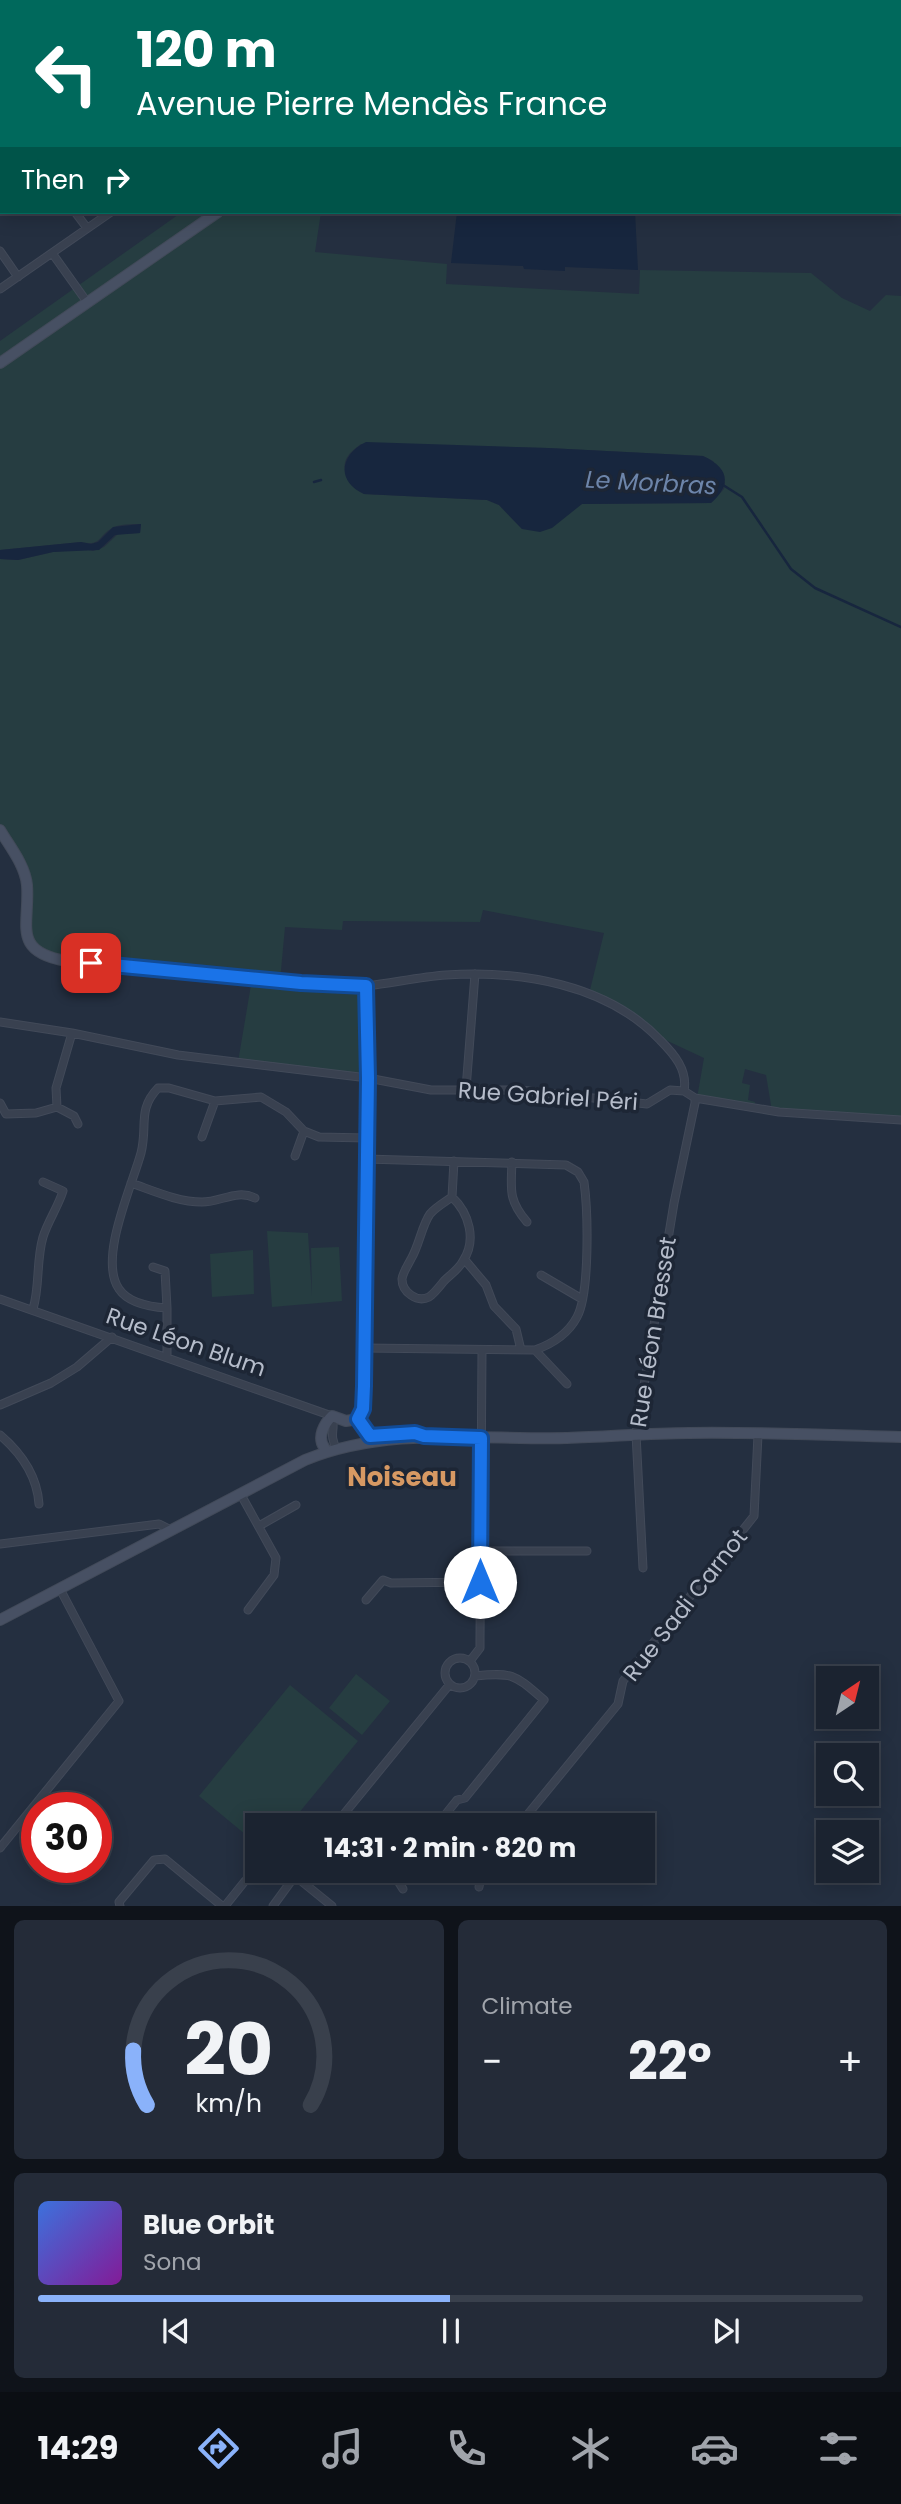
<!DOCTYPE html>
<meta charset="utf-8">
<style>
:root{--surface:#1b2330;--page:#242b38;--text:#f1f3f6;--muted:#a0a4ab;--line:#39404c;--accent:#8ab2fa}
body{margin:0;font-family:Poppins,sans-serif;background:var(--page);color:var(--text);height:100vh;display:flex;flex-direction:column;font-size:26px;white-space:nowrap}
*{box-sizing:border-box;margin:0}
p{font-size:23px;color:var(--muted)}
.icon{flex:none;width:38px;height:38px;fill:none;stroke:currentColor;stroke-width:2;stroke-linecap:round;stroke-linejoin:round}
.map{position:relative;height:1906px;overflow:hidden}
.panel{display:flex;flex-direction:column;gap:14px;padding:14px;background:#0f131a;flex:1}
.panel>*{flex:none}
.banner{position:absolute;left:0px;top:0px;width:901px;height:214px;box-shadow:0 4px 18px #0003,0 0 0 2px var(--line);background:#00695c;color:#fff;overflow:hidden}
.needle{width:46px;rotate:35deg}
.buttons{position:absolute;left:816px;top:1666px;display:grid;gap:14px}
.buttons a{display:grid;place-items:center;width:63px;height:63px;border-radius:0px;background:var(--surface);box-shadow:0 4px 18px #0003,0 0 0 2px var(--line);font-size:35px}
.speed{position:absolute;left:21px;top:1792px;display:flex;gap:14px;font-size:35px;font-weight:700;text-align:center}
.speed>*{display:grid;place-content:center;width:91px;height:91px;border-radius:50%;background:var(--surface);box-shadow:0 4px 18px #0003,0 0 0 2px var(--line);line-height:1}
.speed .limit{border:10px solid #d22;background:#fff;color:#111}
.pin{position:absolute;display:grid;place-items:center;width:60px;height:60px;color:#fff;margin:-30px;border-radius:14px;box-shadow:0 4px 10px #0006}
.me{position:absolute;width:77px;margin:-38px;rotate:0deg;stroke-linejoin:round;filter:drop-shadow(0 0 5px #0008)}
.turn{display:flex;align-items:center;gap:24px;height:147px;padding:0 21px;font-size:32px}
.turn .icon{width:91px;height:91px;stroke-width:2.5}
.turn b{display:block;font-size:49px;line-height:60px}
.then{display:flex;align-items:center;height:66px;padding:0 21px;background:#0003;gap:14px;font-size:26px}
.big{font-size:52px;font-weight:700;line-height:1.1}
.panel .tile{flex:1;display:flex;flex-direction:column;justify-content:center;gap:10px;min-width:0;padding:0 24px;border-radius:10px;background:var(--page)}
.panel .dial{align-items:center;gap:0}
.dial svg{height:182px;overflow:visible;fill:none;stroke:var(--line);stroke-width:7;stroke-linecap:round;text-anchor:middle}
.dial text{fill:var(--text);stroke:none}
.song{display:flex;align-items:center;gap:21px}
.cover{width:84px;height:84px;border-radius:10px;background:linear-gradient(135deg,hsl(220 70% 55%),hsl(290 70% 35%))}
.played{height:7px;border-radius:4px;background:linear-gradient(90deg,var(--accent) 50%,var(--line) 50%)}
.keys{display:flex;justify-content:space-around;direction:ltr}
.heat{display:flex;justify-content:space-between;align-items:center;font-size:38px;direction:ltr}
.panel .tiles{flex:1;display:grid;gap:14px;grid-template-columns:1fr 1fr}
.tile:last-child{grid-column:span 2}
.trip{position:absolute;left:245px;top:1813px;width:410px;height:70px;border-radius:0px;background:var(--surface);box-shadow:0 4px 18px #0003,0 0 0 2px var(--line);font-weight:700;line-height:70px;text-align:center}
.menu{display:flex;height:112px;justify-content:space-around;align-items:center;background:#0b0e13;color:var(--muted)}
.menu .icon{width:49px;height:49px}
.menu .on{color:var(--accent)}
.menu b{font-size:32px;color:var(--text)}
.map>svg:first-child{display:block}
.green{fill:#263d41;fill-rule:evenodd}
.water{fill:#17263e}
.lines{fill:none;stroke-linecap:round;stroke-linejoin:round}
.stream{stroke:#17263e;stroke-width:2.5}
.street-casing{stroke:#424a59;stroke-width:9}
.secondary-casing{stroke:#424a59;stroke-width:12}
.street{stroke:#394150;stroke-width:7}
.secondary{stroke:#475063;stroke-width:10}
.route-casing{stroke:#114b97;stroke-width:18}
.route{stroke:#1a73e8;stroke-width:12}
.labels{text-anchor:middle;stroke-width:7;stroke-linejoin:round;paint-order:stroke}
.street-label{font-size:23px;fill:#b5bcca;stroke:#1d2635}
.water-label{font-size:24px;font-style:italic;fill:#6d85aa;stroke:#1d2635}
.quarter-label{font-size:26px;font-weight:bold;fill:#d79963;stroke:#1d2635}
</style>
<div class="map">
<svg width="901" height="1906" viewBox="0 0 901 1906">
<rect width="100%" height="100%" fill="#242f40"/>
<path class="green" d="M182 212H321L315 252 447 264 446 284 639 294 640 270 811 273 842 298 870 311 886 295 901 296V1120L772 1111 766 1075 745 1069 742 1083 750 1085 748 1100 755 1102 754 1108 697 1098 704 1058 657 1036 638 1021 589 994 604 933 483 910 480 922 343 921 342 930 285 927 280 981 366 986 368 1078 238 1062 252 979 66 961 33 946 22 866 0 831V559L18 560 53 552 84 549 93 551 104 547 118 534 140 533 141 524C132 524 119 524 112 528 97 537 102 546 81 542L0 550V341ZM361 444 548 448 703 456 713 461 725 483 724 489 711 503 582 504 522 529 499 505 487 500 364 494C351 488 338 470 348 456 351 451 356 448 361 444Z
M267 1231 308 1233 312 1296 311 1248 339 1247 342 1301 272 1307Z
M253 1250 254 1294 212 1297 210 1254Z
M356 1674 390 1701 362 1735 329 1708Z
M290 1685 358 1741 289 1825H257V1844L199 1796Z"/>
<path class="water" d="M457 212H635L638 270 565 267V271L524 269 523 266 451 263Z
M366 442 548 448 703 456C729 468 732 484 711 503L582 504 552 528 540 532 522 529 499 505 487 500 364 494C335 481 341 454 366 442Z
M141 524 140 533 115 535 99 550 53 552 18 560 0 559V550L81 542 91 544 98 542 113 527Z"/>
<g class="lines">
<path class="stream" d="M314 482 321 480
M723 485 742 497 791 569 815 588 901 627"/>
<g class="street-casing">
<path id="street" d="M108 2V0
M610 2V0
M0 41H2
M75 212 87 228
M0 251 18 277
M52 253 87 302
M0 289 111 212
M366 986C393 983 419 977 446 975 520 970 607 984 660 1040 674 1054 688 1070 684 1091
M0 1022 72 1033 178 1055 368 1078 431 1090H521L647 1104 670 1090 684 1091
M466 1089 475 974
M684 1091 695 1098 779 1112 901 1120
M0 1103 6 1114 36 1113 57 1107 74 1116 78 1124
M57 1107 56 1088 72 1033
M202 1137 215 1101
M295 1156 304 1131
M512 1162C511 1189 508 1200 527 1222
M131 1183C154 1191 178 1202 202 1202 221 1202 237 1189 255 1198
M452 1197C469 1213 477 1240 463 1261 459 1269 450 1275 444 1281 440 1286 434 1294 429 1297 417 1303 402 1292 402 1279 403 1272 408 1265 411 1259 419 1246 422 1225 430 1214 436 1207 445 1202 452 1197Z
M452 1197 454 1161
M465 1260 486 1285 494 1306 516 1329 521 1350
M153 1267 165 1271 167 1308
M541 1275 582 1299
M0 1299 332 1416C336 1431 328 1433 337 1450
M33 1309C40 1286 36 1261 43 1237 48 1221 58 1207 63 1191L43 1182
M364 1348 535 1350C552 1344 568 1334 577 1317 590 1293 588 1211 584 1182L578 1172 566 1165 366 1159
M535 1350 567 1384
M167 1357V1308C151 1307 129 1304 119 1289 98 1259 132 1186 141 1153 148 1126 137 1110 158 1088H169L215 1101 261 1097 286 1112 304 1131 319 1137 367 1138
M0 1405 51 1383 77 1367 112 1337
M0 1435C21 1453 37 1475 39 1504
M240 1493 276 1558 274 1575 248 1610
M259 1526 296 1505
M0 1544 159 1524 171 1530
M480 1551H587
M643 1568 636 1434 674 1203 695 1103V1098
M366 1600 383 1580 391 1583 480 1582
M445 1673a15 15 0 1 1 30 0a15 15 0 1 1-30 0Z
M470 1661 480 1648V1639L482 1350
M335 1825 450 1684
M437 1825 457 1800 465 1798 544 1700C515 1675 514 1672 475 1676
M519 1825 618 1704 623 1681 754 1516 758 1435
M0 1848 119 1701 60 1589
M479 1887 482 1871
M403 1889 398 1881 407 1871
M120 1906 119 1902 154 1860 165 1859 222 1906
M225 1906 245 1881 282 1871
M273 1906 292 1880H300L332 1906"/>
</g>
<g class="secondary-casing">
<path id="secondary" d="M314 2V0
M0 363 218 212
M0 830C10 847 25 865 27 885 30 925 11 951 66 961L301 983 366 986 368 1078 363 1409 358 1419
M358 1419 370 1436
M324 1447C317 1437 324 1424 332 1416L346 1421 358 1419
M0 1620 305 1460C388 1426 480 1440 567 1438 608 1437 648 1433 689 1433 759 1432 831 1435 901 1437"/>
</g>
<use href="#street" class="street"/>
<use href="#secondary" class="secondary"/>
</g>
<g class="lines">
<g class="route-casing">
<path id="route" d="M91 963 301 983 366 986 368 1078 364 1386 363 1409 358 1419 370 1436 415 1433 424 1436 481 1438 480 1582"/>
</g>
<use href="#route" class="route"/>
</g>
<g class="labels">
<g class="street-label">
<text transform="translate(548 1096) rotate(4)" y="8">Rue Gabriel Péri</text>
<text transform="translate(653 1332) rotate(-81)" y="8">Rue Léon Bresset</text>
<text transform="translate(186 1342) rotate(19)" y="8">Rue Léon Blum</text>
<text transform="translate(685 1605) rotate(-52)" y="8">Rue Sadi Carnot</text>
</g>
<g class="water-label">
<text transform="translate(651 483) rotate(3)" y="8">Le Morbras</text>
</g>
<g class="quarter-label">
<text x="402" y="1486">Noiseau</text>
</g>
</g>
</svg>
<div class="buttons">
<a><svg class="needle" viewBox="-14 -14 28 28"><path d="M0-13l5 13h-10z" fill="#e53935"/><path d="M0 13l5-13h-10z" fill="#a0a4ab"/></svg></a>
<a><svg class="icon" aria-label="search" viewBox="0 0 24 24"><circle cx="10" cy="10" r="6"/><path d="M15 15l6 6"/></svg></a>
<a><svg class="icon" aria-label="layers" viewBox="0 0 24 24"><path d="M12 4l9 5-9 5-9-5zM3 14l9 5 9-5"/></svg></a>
</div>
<div class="speed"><div class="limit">30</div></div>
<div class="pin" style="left:91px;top:963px;background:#d93025"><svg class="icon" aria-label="arrive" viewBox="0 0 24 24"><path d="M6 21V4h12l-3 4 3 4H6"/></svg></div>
<svg class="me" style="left:480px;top:1582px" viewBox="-20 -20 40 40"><circle r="19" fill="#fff"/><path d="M0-13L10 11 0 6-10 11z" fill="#1a73e8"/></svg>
<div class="trip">14:31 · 2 min · 820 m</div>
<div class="banner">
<div class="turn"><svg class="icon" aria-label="left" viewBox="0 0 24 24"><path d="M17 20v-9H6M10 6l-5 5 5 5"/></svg><div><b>120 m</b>Avenue Pierre Mendès France</div></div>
<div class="then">Then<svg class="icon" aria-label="right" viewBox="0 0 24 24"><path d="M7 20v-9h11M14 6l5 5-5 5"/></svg></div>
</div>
</div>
<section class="panel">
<div class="tiles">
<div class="tile dial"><svg viewBox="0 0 100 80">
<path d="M14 69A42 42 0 1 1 86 69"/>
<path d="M14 69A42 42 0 0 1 8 45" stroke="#8ab2fa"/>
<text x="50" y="56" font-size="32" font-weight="700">20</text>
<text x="50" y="72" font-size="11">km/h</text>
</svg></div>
<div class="tile"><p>Climate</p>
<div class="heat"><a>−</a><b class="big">22°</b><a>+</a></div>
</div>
<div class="tile">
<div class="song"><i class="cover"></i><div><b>Blue Orbit</b><p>Sona</p></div></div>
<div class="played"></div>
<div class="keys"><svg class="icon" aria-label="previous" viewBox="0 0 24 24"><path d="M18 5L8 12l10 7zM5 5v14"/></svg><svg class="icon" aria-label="pause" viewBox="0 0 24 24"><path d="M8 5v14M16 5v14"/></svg><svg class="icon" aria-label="next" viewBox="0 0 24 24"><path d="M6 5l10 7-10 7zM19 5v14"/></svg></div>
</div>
</div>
</section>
<nav class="menu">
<b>14:29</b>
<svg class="icon on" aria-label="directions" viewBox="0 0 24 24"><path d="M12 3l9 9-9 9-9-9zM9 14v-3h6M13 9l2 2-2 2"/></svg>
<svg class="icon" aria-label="music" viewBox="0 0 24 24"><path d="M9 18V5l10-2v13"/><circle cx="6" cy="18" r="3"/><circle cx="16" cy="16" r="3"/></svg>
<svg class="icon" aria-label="phone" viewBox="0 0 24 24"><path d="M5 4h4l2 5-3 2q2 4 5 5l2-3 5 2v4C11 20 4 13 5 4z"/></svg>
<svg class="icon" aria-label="climate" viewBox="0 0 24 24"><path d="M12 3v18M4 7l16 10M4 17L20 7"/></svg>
<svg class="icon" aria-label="car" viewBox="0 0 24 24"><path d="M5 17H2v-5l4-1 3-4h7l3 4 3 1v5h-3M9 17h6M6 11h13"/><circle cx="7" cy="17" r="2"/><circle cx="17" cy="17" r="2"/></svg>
<svg class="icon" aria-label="filters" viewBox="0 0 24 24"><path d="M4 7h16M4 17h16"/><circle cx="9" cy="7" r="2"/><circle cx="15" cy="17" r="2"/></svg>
</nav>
